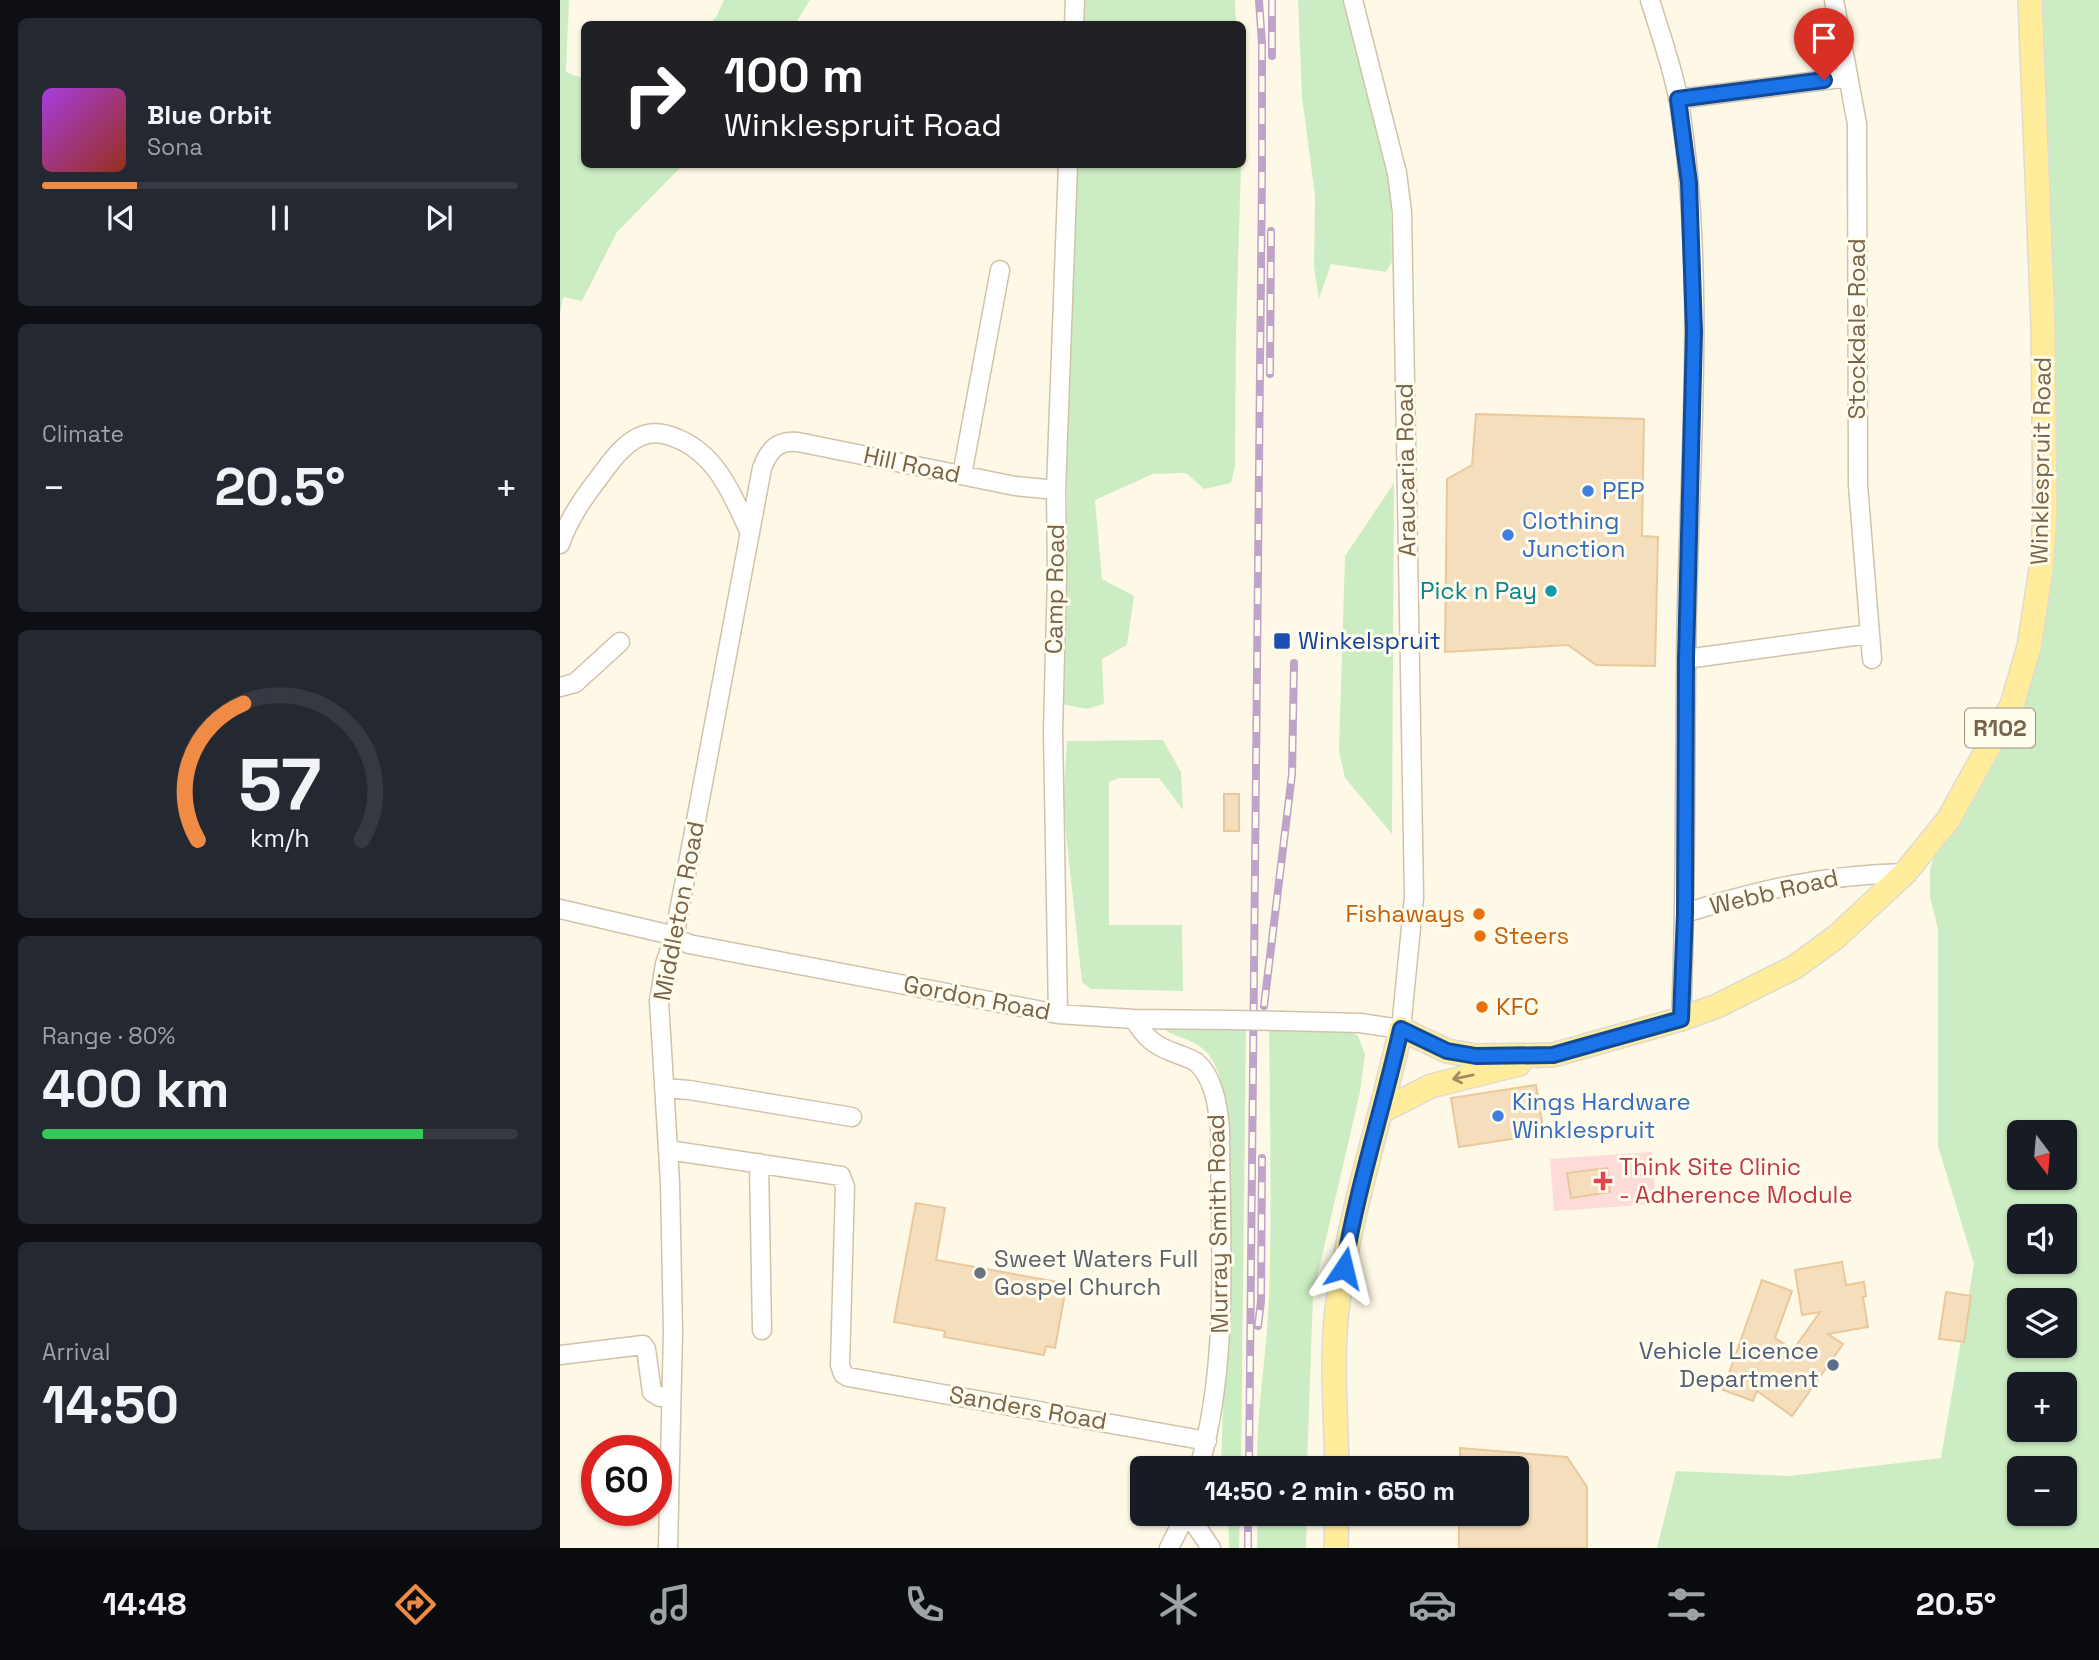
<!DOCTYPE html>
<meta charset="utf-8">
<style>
:root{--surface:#171b24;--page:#242831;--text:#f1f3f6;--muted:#9ea1a6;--line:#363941;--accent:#ef8b44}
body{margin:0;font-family:"Space Grotesk",sans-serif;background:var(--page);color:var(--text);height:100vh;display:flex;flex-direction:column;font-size:26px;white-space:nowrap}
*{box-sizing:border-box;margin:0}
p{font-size:23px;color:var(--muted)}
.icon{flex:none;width:38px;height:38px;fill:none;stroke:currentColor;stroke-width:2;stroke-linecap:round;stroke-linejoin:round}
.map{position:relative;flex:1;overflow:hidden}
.details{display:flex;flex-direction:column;gap:18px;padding:18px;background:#0d0f14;width:560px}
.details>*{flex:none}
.hud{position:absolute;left:21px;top:21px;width:665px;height:147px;border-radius:10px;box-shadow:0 2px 5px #0004;background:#202124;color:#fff;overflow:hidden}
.needle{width:46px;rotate:164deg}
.controls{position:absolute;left:1447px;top:1120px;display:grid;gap:14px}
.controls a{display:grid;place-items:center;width:70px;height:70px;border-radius:10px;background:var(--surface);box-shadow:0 2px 5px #0004;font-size:35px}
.speed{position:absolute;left:21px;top:1435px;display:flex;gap:14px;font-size:35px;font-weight:700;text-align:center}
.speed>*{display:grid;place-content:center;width:91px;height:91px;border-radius:50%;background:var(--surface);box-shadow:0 2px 5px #0004;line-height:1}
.speed .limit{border:10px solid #d22;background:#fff;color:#111}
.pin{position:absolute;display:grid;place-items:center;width:60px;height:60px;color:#fff;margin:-72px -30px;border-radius:50% 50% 50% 0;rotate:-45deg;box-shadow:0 0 7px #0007}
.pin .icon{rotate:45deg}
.me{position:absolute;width:77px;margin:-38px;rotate:10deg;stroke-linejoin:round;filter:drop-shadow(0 0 5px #0008)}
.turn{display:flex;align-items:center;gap:24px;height:147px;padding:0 28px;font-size:32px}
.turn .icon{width:91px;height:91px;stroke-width:2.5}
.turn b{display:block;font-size:49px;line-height:60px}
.big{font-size:52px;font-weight:800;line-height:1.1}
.details .card{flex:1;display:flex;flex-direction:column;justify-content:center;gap:10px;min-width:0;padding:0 24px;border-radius:10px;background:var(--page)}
.details .dial{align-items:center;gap:0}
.dial svg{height:182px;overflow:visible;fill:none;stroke:var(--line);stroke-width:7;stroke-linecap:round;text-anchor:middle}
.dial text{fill:var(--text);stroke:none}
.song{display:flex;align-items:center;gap:21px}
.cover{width:84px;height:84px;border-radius:10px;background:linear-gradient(135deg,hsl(280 70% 55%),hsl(10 70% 35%))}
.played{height:7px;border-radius:4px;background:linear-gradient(90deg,var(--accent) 20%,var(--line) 20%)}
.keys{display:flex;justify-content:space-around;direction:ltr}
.heat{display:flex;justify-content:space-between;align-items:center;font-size:38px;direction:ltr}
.charge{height:10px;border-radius:5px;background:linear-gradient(90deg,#34c759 80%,var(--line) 0)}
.trip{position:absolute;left:570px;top:1456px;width:399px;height:70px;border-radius:10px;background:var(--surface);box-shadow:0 2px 5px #0004;font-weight:800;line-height:70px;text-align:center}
.tab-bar{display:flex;height:112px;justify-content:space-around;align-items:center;background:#090b0e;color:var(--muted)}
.tab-bar .icon{width:49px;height:49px}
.tab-bar .on{color:var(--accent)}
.tab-bar b{font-size:32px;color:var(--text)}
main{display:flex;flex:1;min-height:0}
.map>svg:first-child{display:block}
.medical{fill:#fcdbd9}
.green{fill:#ccedc3;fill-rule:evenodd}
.building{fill:#f5debc;stroke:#e9c89b;stroke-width:2}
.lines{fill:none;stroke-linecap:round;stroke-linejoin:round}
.minor-casing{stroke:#d0c2ab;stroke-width:21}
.major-casing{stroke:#dfdad3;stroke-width:26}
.minor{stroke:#fff;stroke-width:18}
.major{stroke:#ffed9c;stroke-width:23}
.rail-casing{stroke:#bfa3c9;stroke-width:8}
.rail{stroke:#fffcee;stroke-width:5;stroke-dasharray:16;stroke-linecap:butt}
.minor-bridge-casing{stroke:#d0c2ab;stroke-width:21;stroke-linecap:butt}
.minor-bridge{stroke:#fff;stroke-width:18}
.oneway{stroke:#a18c62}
.route-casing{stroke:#114b97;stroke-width:18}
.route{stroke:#1a73e8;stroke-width:12}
.shop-dot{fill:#3f7fe0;stroke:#fffcee;stroke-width:2.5}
.culture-dot{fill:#0f9aa8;stroke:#fffcee;stroke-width:2.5}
.transit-dot{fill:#1a4fb4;stroke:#fffcee;stroke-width:2.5}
.food-dot{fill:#e8710a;stroke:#fffcee;stroke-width:2.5}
.health-dot{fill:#e0444e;stroke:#fffcee;stroke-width:2.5}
.worship-dot{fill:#6b7280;stroke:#fffcee;stroke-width:2.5}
.service-dot{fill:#5c6f8a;stroke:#fffcee;stroke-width:2.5}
.labels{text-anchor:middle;stroke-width:6;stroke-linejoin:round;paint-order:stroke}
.shield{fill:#fffcee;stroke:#a1917a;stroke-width:2}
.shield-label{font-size:23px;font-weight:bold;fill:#796349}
.street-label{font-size:24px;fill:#796349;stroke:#fffcee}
.shop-label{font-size:24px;fill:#366cbe;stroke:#fffcee;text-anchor:start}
.culture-label{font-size:24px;fill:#0d838f;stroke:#fffcee;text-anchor:end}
.transit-label{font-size:24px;fill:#164399;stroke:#fffcee;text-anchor:start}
.food-label{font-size:24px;fill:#c56008;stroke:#fffcee;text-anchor:start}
.health-label{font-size:24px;fill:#be3a42;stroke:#fffcee;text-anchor:start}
.worship-label{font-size:24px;fill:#5b616d;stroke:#fffcee;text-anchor:start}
.service-label{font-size:24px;fill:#4e5e75;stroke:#fffcee;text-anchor:end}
</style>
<main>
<section class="details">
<div class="card">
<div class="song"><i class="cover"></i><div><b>Blue Orbit</b><p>Sona</p></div></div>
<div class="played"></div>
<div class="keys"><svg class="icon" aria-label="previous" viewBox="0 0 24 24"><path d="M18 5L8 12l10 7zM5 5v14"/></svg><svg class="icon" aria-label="pause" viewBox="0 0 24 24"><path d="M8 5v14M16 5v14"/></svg><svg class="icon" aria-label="next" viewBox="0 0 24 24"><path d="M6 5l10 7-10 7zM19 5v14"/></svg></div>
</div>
<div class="card"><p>Climate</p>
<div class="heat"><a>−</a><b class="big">20.5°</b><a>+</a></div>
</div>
<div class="card dial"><svg viewBox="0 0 100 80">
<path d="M14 69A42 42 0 1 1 86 69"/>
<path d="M14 69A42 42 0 0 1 34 9" stroke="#ef8b44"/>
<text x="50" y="56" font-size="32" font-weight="700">57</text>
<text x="50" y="72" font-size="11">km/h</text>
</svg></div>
<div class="card"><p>Range · 80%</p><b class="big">400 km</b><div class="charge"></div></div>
<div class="card"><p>Arrival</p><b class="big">14:50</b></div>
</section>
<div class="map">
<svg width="1539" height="1548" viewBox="0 0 1539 1548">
<rect width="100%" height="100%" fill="#fef9e6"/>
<path class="medical" d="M1092 1152 1096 1204 994 1211 990 1159Z"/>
<path class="green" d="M0 0H9L6 72 24 79V164L123 165 57 232 22 301 3 297 0 315Z
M164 0H250L235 24H149L156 17Z
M522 0H675L676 24H521Z
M738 0H787L831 186 832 262 826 272 771 264 759 299 754 267 755 196 742 97Z
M1480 0H1539V1548H1097L1116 1471 1229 1476 1381 1458 1414 1264 1378 1146V929L1370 897V869L1378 845 1448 728 1482 646 1494 546ZM1460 1132H1505V1178H1460ZM1460 1216H1505V1262H1460ZM1460 1300H1505V1346H1460ZM1460 1384H1505V1430H1460ZM1460 1468H1505V1514H1460Z
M516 165H681L676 333 675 466 671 483 644 489 626 473 593 474 535 500 542 579 574 596 567 645 542 659 544 704 527 709 502 704 507 579V377Z
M834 483 832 834 785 778 779 751 785 556Z
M603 740 621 772 623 810 599 778H559L549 782V925H622L623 991 531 989 522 982 503 806 507 741Z
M599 1024 686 1025 681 1468H661C664 1375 666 1283 666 1190 665 1150 673 1100 654 1063 640 1035 612 1041 599 1024Z
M709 1026 783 1028 798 1036 805 1054 800 1092 753 1295 747 1468H697C696 1411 707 1355 709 1298 712 1207 710 1117 709 1026Z
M668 1514H680L679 1548H669Z
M698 1514H747L746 1548H697Z"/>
<path class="building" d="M916 414 1084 419 1082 536 1098 537 1095 666 1036 665 1008 645 885 652 887 479 912 465Z
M664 794H679V831H664Z
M976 1085 984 1134 899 1147 891 1098Z
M1047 1168 1050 1192 1011 1198 1007 1173Z
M356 1203 385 1208 376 1260 498 1282 496 1291 505 1293 495 1348 486 1346 484 1355 384 1337 385 1331 334 1322Z
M1282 1262 1286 1285 1304 1282 1306 1296 1303 1297 1308 1327 1268 1334 1283 1344 1232 1416 1197 1391 1193 1401 1163 1390 1202 1280 1232 1291 1215 1338 1233 1350 1260 1312 1242 1315 1235 1270Z
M1386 1292 1411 1296 1404 1342 1379 1339Z
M900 1448 1007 1457 1027 1487V1548H899V1514H957V1468H900Z"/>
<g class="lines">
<g class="minor-casing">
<path id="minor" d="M1090 0C1100 33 1113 68 1119 102 1145 265 1131 440 1127 605 1124 743 1127 881 1121 1019
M1274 0 1297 124 1298 485 1312 659
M514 24 515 0
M1118 99 1288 77
M402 475 440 270
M0 544C8 521 23 498 38 479 49 464 62 445 79 437 91 431 104 433 116 438 157 454 173 496 190 533
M1126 659 1309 634
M0 687 15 683 60 642
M0 909 103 933 129 944 498 1014 574 1019 671 1020
M1125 913C1203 889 1263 875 1345 873
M498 1014 493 731 497 575 496 490 508 164
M574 1019C585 1038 595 1046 615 1053 622 1056 630 1058 636 1062 654 1077 658 1107 660 1129 660 1241 670 1361 639 1468
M722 1021 800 1023 841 1029 854 897 842 212 837 173 793 0
M104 1088 129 1090 292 1117
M108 1150 281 1176 285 1187 280 1365 283 1374 288 1377 647 1441
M199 1163 202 1330
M0 1355 83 1345 86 1349 92 1392 100 1397H111
M628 1514 651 1548
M108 1548 113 1332 110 1183 99 1001 105 964 114 938 202 468C209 450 217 440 238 442L455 486 496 490
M609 1548 626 1514"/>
</g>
<g class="major-casing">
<path id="major" d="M822 1111 871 1086 959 1064
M777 1468C776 1416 771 1361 777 1309 789 1214 820 1122 841 1029L887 1051 916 1056 993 1055 1121 1019 1157 1006 1235 967 1276 937 1345 873 1388 820 1452 705 1469 647 1481 569 1485 516 1483 324 1470 0
M776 1548 777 1514"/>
</g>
<use href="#minor" class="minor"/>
<use href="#major" class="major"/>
<g class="rail-casing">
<path id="rail" d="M712 0V56
M710 374 711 231
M704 1006 732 774 734 663
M698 1326 701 1301 702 1158
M689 1468 702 171V44L699 0
M688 1548V1514"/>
</g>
<use href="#rail" class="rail"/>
<g class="minor-bridge-casing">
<path id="minor-bridge" d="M671 1020 722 1021"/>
</g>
<use href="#minor-bridge" class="minor-bridge"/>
</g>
<defs><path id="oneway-shaft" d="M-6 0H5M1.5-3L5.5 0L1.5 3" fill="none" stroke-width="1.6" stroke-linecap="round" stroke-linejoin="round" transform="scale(1.75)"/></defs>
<use class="oneway" href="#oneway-shaft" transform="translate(903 1077) rotate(168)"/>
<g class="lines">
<g class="route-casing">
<path id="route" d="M784 1268C797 1187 823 1109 841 1029L887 1051 916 1056 993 1055 1121 1019 1125 913 1126 659 1134 331 1129 183 1118 99 1264 80"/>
</g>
<use href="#route" class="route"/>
</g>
<g class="shop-dot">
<circle cx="1028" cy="491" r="7"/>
<circle cx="948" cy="535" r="7"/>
<circle cx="938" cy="1116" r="7"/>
</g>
<circle class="culture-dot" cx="991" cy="591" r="7"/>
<rect class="transit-dot" x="713" y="632" width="18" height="18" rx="3.5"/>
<g class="food-dot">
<circle cx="919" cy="914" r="7"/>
<circle cx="920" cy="936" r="7"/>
<circle cx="922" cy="1007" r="7"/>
</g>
<path class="health-dot" d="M1039.5 1170.5h7v7h7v7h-7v7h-7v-7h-7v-7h7z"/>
<circle class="worship-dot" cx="420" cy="1273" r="7"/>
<circle class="service-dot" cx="1273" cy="1365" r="7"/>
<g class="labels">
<rect class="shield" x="1405" y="708.5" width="70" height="39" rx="5"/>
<g class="shield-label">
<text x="1440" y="736">R102</text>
</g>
<g class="street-label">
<text transform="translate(1297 329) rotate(-90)" y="8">Stockdale Road</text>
<text transform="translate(1481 461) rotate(-89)" y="8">Winklespruit Road</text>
<text transform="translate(352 465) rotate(12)" y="8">Hill Road</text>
<text transform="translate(846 470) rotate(-91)" y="8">Araucaria Road</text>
<text transform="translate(495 589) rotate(-89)" y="8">Camp Road</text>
<text transform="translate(1214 892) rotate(-13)" y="8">Webb Road</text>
<text transform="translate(119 911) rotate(-79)" y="8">Middleton Road</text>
<text transform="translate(417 998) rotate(11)" y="8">Gordon Road</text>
<text transform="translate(658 1224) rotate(-91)" y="8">Murray Smith Road</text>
<text transform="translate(468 1408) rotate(10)" y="8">Sanders Road</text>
</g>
<g class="shop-label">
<text x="1042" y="499">PEP</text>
<text x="962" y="529">Clothing<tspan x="962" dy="28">Junction</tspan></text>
<text x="952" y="1110">Kings Hardware<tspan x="952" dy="28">Winklespruit</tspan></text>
</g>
<g class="culture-label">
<text x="977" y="599">Pick n Pay</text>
</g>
<g class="transit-label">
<text x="738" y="649">Winkelspruit</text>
</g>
<g class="food-label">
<text x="905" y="922" text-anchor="end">Fishaways</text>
<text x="934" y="944">Steers</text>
<text x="936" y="1015">KFC</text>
</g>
<g class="health-label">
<text x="1059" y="1175">Think Site Clinic<tspan x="1059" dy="28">- Adherence Module</tspan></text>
</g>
<g class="worship-label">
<text x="434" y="1267">Sweet Waters Full<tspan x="434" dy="28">Gospel Church</tspan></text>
</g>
<g class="service-label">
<text x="1259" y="1359">Vehicle Licence<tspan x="1259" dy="28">Department</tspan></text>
</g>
</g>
</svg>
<div class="controls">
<a><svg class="needle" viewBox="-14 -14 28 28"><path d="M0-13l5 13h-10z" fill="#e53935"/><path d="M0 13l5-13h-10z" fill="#9ea1a6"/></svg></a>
<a><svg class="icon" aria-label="sound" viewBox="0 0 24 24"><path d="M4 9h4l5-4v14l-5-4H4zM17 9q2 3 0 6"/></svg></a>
<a><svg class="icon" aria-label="layers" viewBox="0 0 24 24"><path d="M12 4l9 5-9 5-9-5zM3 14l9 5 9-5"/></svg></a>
<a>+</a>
<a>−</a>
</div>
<div class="speed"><div class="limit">60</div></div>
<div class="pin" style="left:1264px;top:80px;background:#d93025"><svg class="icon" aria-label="arrive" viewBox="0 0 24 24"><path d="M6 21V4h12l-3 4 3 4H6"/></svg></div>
<svg class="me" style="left:784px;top:1268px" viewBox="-20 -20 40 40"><path d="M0-17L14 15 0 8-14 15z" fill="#1a73e8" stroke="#fff" stroke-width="4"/></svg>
<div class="trip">14:50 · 2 min · 650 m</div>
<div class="hud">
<div class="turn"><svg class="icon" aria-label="right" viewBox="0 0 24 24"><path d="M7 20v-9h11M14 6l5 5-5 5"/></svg><div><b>100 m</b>Winklespruit Road</div></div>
</div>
</div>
</main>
<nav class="tab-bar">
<b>14:48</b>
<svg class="icon on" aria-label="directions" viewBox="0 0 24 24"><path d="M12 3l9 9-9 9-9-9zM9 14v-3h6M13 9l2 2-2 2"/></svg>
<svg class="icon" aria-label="music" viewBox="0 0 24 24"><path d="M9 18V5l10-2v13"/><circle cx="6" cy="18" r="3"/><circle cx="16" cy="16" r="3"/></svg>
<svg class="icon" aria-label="phone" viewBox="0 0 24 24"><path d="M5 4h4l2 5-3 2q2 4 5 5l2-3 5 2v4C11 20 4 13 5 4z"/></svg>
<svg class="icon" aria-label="climate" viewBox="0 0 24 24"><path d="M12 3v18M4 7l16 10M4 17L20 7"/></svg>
<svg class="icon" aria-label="car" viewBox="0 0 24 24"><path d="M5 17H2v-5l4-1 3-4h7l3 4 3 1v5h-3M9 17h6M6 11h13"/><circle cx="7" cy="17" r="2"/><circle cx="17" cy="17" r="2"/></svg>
<svg class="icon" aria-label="filters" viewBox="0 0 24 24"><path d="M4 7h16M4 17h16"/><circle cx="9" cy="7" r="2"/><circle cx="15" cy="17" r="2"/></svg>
<b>20.5°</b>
</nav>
